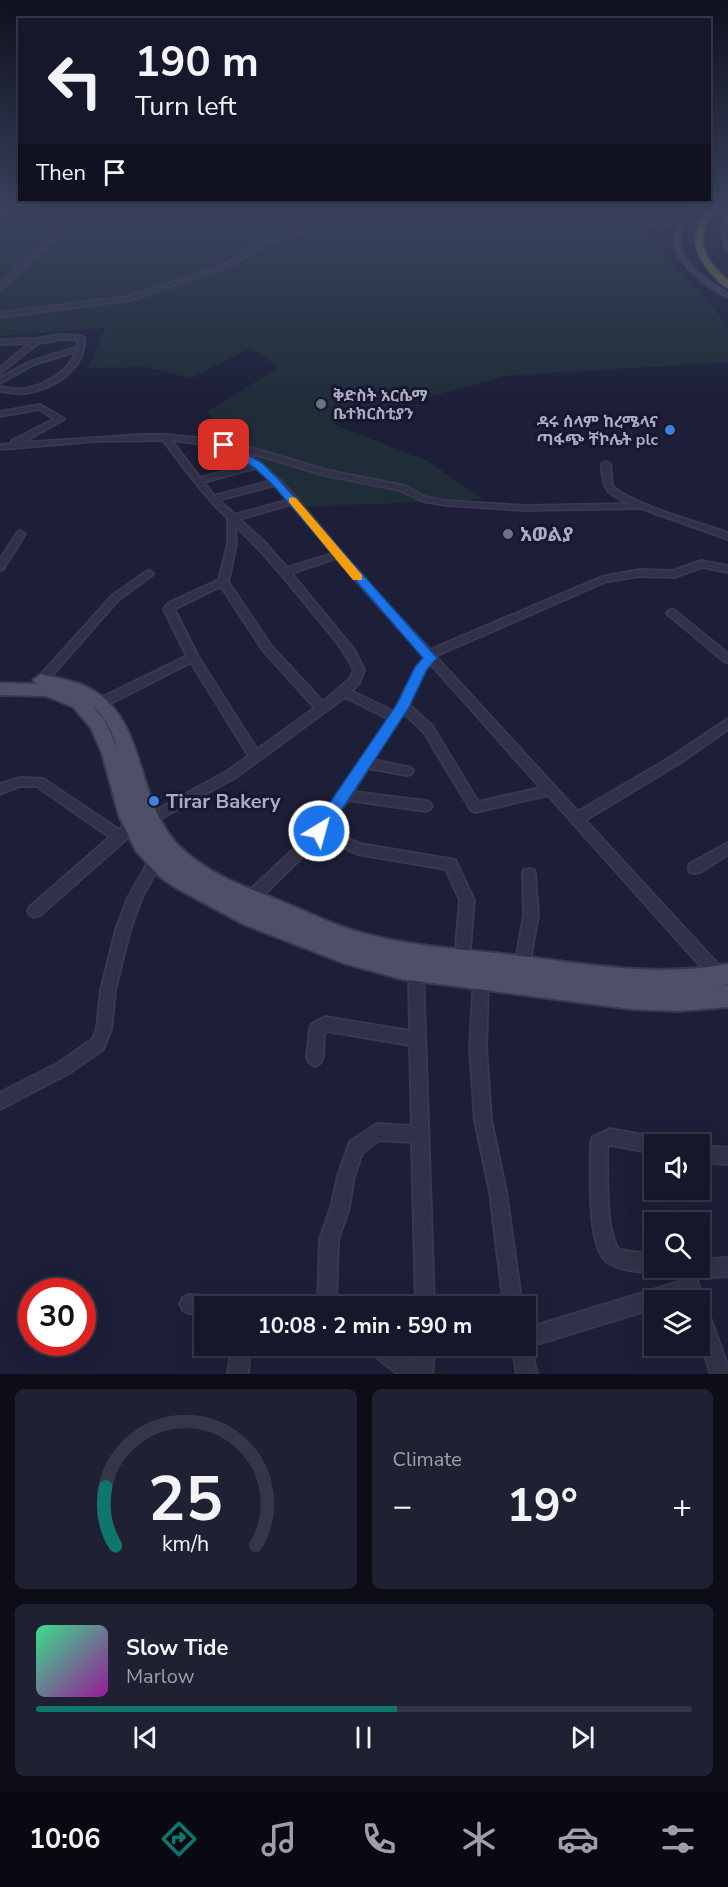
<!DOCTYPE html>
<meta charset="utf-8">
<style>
:root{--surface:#16172a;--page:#1f2032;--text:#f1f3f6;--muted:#9e9fa8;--line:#353647;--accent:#0f766e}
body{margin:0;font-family:"Nunito Sans","Noto Sans Ethiopic",sans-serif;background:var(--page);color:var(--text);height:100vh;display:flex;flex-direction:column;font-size:22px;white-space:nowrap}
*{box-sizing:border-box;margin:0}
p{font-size:20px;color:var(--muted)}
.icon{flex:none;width:33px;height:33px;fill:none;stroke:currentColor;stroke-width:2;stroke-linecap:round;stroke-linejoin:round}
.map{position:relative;height:1374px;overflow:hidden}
.panel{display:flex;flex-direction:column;gap:15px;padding:15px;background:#0c0d17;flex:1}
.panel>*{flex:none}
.banner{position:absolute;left:18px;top:18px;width:693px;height:183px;border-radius:0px;box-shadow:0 6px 24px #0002,0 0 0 2px var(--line);background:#16172a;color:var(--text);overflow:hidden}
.controls{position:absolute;left:644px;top:1134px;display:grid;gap:12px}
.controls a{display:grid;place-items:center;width:66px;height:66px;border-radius:0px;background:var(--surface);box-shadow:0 6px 24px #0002,0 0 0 2px var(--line);font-size:30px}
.speed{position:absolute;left:18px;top:1278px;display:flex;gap:12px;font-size:30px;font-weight:700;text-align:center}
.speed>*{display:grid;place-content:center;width:78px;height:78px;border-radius:50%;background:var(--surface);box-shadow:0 6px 24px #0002,0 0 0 2px var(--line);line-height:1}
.speed .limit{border:9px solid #d22;background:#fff;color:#111}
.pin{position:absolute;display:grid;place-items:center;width:51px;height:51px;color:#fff;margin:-26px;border-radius:12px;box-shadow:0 3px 9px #0006}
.me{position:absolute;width:66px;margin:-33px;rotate:37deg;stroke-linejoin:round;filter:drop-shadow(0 0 4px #0008)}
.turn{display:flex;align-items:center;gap:21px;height:126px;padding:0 18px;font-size:27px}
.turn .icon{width:78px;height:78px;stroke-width:2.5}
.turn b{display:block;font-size:42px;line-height:51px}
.then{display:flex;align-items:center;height:57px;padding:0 18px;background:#0003;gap:12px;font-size:22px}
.big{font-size:45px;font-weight:700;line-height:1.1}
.panel .tile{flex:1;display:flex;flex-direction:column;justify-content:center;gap:9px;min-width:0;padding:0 21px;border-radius:9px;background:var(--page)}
.panel .dial{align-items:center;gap:0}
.dial svg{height:156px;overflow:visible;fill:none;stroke:var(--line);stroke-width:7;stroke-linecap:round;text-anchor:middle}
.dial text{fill:var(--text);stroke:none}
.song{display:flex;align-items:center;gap:18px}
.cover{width:72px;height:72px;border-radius:9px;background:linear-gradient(135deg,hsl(150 70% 55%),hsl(300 70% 35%))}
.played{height:6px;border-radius:3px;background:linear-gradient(90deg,var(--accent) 55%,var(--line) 55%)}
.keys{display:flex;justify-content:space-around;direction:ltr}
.heat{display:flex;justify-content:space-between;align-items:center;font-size:33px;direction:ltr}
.panel .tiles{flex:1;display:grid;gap:15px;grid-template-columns:1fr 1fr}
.tile:last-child{grid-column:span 2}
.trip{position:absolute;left:194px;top:1296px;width:342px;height:60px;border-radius:0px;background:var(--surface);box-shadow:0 6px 24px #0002,0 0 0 2px var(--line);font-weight:700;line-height:60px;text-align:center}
.tab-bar{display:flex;height:96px;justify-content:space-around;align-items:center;background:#090911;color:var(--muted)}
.tab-bar .icon{width:42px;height:42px}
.tab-bar .active{color:var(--accent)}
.tab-bar b{font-size:27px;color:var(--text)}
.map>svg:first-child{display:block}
.green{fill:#1f2d39}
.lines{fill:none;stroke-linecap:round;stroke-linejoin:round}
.street-casing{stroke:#38394f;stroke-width:4}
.secondary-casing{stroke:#38394f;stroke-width:2}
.primary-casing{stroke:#38394f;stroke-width:4}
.highway-casing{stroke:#393a50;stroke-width:3}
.street{fill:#313249;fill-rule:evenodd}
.secondary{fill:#3e3f5c;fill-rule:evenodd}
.primary{fill:#4e5069;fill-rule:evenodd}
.highway{fill:#706e4d;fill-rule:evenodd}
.route{fill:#1a73e8;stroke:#114b97;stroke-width:1.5}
.slow{fill:#f59e0b}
.worship-dot{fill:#6b7280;stroke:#17182d;stroke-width:2}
.shop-dot{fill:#3f7fe0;stroke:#17182d;stroke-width:2}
.labels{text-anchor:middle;stroke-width:6;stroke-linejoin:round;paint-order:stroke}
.far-poi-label{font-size:16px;font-weight:bold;fill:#abacc6;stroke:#17182d;text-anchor:start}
.poi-label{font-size:20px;font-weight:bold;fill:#abacc6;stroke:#17182d;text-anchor:start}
</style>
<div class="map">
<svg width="728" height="1374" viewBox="0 0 728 1374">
<rect width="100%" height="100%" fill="#1d1f38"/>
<path class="green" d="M0 209H683L671 220 637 227 710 302 728 328V362L505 376 333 424 428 461 483 499 305 507 207 412 279 367 250 348 191 378 147 367 88 368 105 328 0 336Z"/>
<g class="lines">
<g class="street-casing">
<path id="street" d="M63 209H67L59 236 0 289V284L55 234Z
M340 209H345L331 220 295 235 270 242 228 267 130 300 0 317V313L127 297 224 265 266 240 291 233 327 218Z
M587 209H591L593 212 626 209 616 211 626 217 631 209H635L629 219 641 227 671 224 673 225 640 229 624 222 611 212 591 214 606 224 604 226 585 215Z
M657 209H662L686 220 682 221Z
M61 335 81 336 84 338C86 369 52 390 24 393 16 394 8 392 0 391V387C8 388 16 390 24 389 45 386 70 371 77 351L34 364 0 383V378L30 362 78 347V340L61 339 38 343 0 373V368L30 343 0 344V340L36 339Z
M40 405 64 419 21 443 141 435H165L208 439 234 443 329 471 405 486 425 497 446 501 525 506 630 504C607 494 602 489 602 464L606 462 610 464 612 486C631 505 700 523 728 533V539L641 508 525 510 446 505 423 501 400 490 325 475 241 450C282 474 310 515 340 551 368 585 400 617 430 650L602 577 640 570 673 571 701 561 728 566V572L702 567 674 577 640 576 607 581 435 656 578 812 673 756 728 719V729L681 762 585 820 724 971 726 976 724 981 719 983 714 981 548 795 475 812 471 810 424 732 404 713 373 760 411 768 413 771 411 774 407 775 368 768 353 792 426 801 430 803 432 806 430 809 426 811 348 800 326 829 360 844 455 860 474 900 469 959 467 963 462 965 457 963 455 959 460 900 446 869 358 854 320 837 302 857 256 902 251 904 246 902 244 898 246 894 294 849 329 810 359 764 360 760 362 759 389 719 345 697 236 777 152 823 148 825 144 823 142 820 144 817 228 771 249 756 191 662 105 706H97L96 703 97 700 187 656 164 609 169 603 219 580 228 544V518C202 494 185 468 163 440L94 441 0 449V445L12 444V441L55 419 39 409 0 416V412ZM171 440 221 446 252 464 200 478ZM256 468 271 481 214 496 203 482ZM275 485 289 500 235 515 218 500ZM292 504 333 554 287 568 265 543 239 519ZM235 525C263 551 286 580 310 609 326 629 343 647 354 670L350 679 323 702 271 646 228 582 236 544ZM336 558 425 658 417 667 394 712 351 691 359 683 364 670 354 650 291 573ZM221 586 263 650 315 708 257 750 198 657 174 609ZM431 664 541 788 478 802 432 726 409 705 426 669Z
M21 531 25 534 3 569 0 570V560L18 532Z
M148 571 151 572 153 574 151 576 118 600 46 682H38L37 680 38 678 112 596Z
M672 610 675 611 728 654V662L724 661 669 615 667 613 669 611Z
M20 778 43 779 119 830C124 825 128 819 136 822L138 825 124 841 40 915 35 917 30 915 28 911 30 907 110 837 37 786H20L0 794V784Z
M728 843V854L700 872 695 873 690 872 689 868 690 864Z
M155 857 159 858 161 862 141 899 130 930 115 990 111 1029 103 1049 69 1073 0 1109V1093L59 1063 93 1039 97 1029 101 990 116 930 128 898 151 858Z
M529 869 534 870 535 874 538 915 529 966 527 971 522 972 517 971 515 966 524 915 523 874 524 870Z
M416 964 421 965 423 970 434 1306H416L412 1142 379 1140 362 1153 354 1176 349 1208 338 1239 336 1306H318L320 1239 331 1208 338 1176 350 1142 377 1124 412 1126 410 1045 327 1031 324 1033 323 1058 320 1063 315 1066 310 1063 307 1058 310 1029 312 1024 325 1017 410 1031 409 970 411 965Z
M481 972 486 974 488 979 486 1048 491 1120 506 1192 522 1306H504L490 1192 475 1120 470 1048 474 979 476 974Z
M610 1129 654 1137 660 1139 662 1144H654V1153L611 1145 607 1147C608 1174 604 1229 619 1250L654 1255V1268H699V1260L728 1258V1276L696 1278 704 1300 702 1304 706 1305 708 1312 728 1367V1374H711L699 1338V1300H686L685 1298 679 1300H654V1308L530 1346 537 1374H517L512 1346H525V1329L679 1282 678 1278 664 1274 661 1268 654 1273C639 1271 622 1271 609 1263 586 1250 591 1168 591 1143L593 1137Z
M699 1146 728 1148V1164L699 1162Z
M189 1295 222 1297 228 1300 231 1306H204V1314L189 1313 183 1310 180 1304 183 1298Z
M232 1346H250L248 1374H228Z
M369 1346H392L414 1363 417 1346H435L432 1374H398L371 1353Z"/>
</g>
<g class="secondary-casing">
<path id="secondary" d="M692 209H698C694 214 688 218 685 224 665 255 707 278 728 293V298C709 290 669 260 674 237 676 225 685 217 692 209Z
M728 214 726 231 728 250 725 248 720 231 725 216Z"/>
</g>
<g class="primary-casing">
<path id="primary" d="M41 674C55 678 72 680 85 686 149 716 133 798 178 845 204 872 242 886 276 899 301 909 326 922 352 930 406 947 465 949 521 956 591 965 658 977 728 964V984L715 987 728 985V1007L679 1011 631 1009 401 979 343 963 243 924 176 888 160 877 136 851 119 816 102 753 91 728 73 707 46 696 0 695V683L37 684 33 680ZM92 706C106 715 113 734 118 750L105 721Z"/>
</g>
<g class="highway-casing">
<path id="highway" d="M710 209H718C693 238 701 256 728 280V288C721 285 715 278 710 272 691 251 690 229 710 209Z"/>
</g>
<use href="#street" class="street"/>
<use href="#secondary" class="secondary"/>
<use href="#primary" class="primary"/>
<use href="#highway" class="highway"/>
</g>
<linearGradient id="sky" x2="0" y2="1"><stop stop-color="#10111f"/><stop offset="0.52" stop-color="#3a425e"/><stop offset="1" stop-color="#3a425e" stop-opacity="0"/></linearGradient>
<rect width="728" height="401" fill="url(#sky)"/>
<path class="route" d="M224 442 262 463 279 480 437 658 427 669 408 709 325 835H314L311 831 314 826 397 704 415 667 423 658 272 484 255 468 221 447V443Z"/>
<path class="slow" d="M293 497 296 498 362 575V580H353L289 502V498Z"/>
<g class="worship-dot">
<circle cx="321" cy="404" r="6"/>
<circle cx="508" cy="534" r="6"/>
</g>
<g class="shop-dot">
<circle cx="670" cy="430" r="6"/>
<circle cx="154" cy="801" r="6"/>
</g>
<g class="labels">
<g class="far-poi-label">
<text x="333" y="401">ቅድስት አርሴማ<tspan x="333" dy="18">ቤተክርስቲያን</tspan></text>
<text x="658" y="427" text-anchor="end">ዳሩ ሰላም ከረሜላና<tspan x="658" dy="18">ጣፋጭ ቸኮሌት plc</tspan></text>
</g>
<g class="poi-label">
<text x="520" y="541">አወልያ</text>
<text x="166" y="808">Tirar Bakery</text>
</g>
</g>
</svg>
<div class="controls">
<a><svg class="icon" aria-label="sound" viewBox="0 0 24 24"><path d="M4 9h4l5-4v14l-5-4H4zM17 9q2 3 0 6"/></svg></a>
<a><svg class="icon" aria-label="search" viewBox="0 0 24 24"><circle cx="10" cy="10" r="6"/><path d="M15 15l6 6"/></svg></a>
<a><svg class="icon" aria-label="layers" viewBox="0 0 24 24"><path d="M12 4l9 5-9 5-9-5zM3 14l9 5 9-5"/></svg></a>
</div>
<div class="speed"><div class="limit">30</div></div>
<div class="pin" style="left:224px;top:445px;background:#d93025"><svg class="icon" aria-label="arrive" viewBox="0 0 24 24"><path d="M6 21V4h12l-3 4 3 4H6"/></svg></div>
<svg class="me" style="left:319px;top:831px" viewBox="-20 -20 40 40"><circle r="17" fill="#1a73e8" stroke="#fff" stroke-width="3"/><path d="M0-11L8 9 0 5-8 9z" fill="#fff"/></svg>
<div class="trip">10:08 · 2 min · 590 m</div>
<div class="banner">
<div class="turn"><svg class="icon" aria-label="left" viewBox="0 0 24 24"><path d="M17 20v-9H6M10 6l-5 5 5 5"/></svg><div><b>190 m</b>Turn left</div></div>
<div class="then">Then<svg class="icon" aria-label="arrive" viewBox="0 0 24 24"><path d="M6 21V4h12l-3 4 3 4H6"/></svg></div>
</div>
</div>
<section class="panel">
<div class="tiles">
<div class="tile dial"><svg viewBox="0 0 100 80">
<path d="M14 69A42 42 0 1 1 86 69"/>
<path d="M14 69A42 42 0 0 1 9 39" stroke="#0f766e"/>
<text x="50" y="56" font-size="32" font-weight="700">25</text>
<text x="50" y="72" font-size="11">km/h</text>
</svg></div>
<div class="tile"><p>Climate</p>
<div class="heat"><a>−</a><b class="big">19°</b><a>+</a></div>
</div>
<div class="tile">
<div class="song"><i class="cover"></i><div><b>Slow Tide</b><p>Marlow</p></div></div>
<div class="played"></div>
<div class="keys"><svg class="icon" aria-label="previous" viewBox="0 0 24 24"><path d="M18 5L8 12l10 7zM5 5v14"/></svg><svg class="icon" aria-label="pause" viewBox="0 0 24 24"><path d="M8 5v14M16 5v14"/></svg><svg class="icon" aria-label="next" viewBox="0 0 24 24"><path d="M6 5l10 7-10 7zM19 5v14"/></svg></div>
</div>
</div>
</section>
<nav class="tab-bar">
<b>10:06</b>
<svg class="icon active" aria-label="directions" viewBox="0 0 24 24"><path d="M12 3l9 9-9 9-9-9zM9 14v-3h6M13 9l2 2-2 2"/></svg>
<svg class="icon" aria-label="music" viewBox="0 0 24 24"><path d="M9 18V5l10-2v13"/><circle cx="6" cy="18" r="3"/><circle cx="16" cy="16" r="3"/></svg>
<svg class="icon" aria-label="phone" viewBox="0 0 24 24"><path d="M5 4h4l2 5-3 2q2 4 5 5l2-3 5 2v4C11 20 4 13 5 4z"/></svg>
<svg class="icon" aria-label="climate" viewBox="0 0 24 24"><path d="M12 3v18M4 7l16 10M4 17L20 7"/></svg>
<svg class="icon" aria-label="car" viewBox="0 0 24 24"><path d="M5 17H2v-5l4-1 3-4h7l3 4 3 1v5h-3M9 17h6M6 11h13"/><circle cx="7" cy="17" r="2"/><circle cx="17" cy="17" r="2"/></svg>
<svg class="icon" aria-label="filters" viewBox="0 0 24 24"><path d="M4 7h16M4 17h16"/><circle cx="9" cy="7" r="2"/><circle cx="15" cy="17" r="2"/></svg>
</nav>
